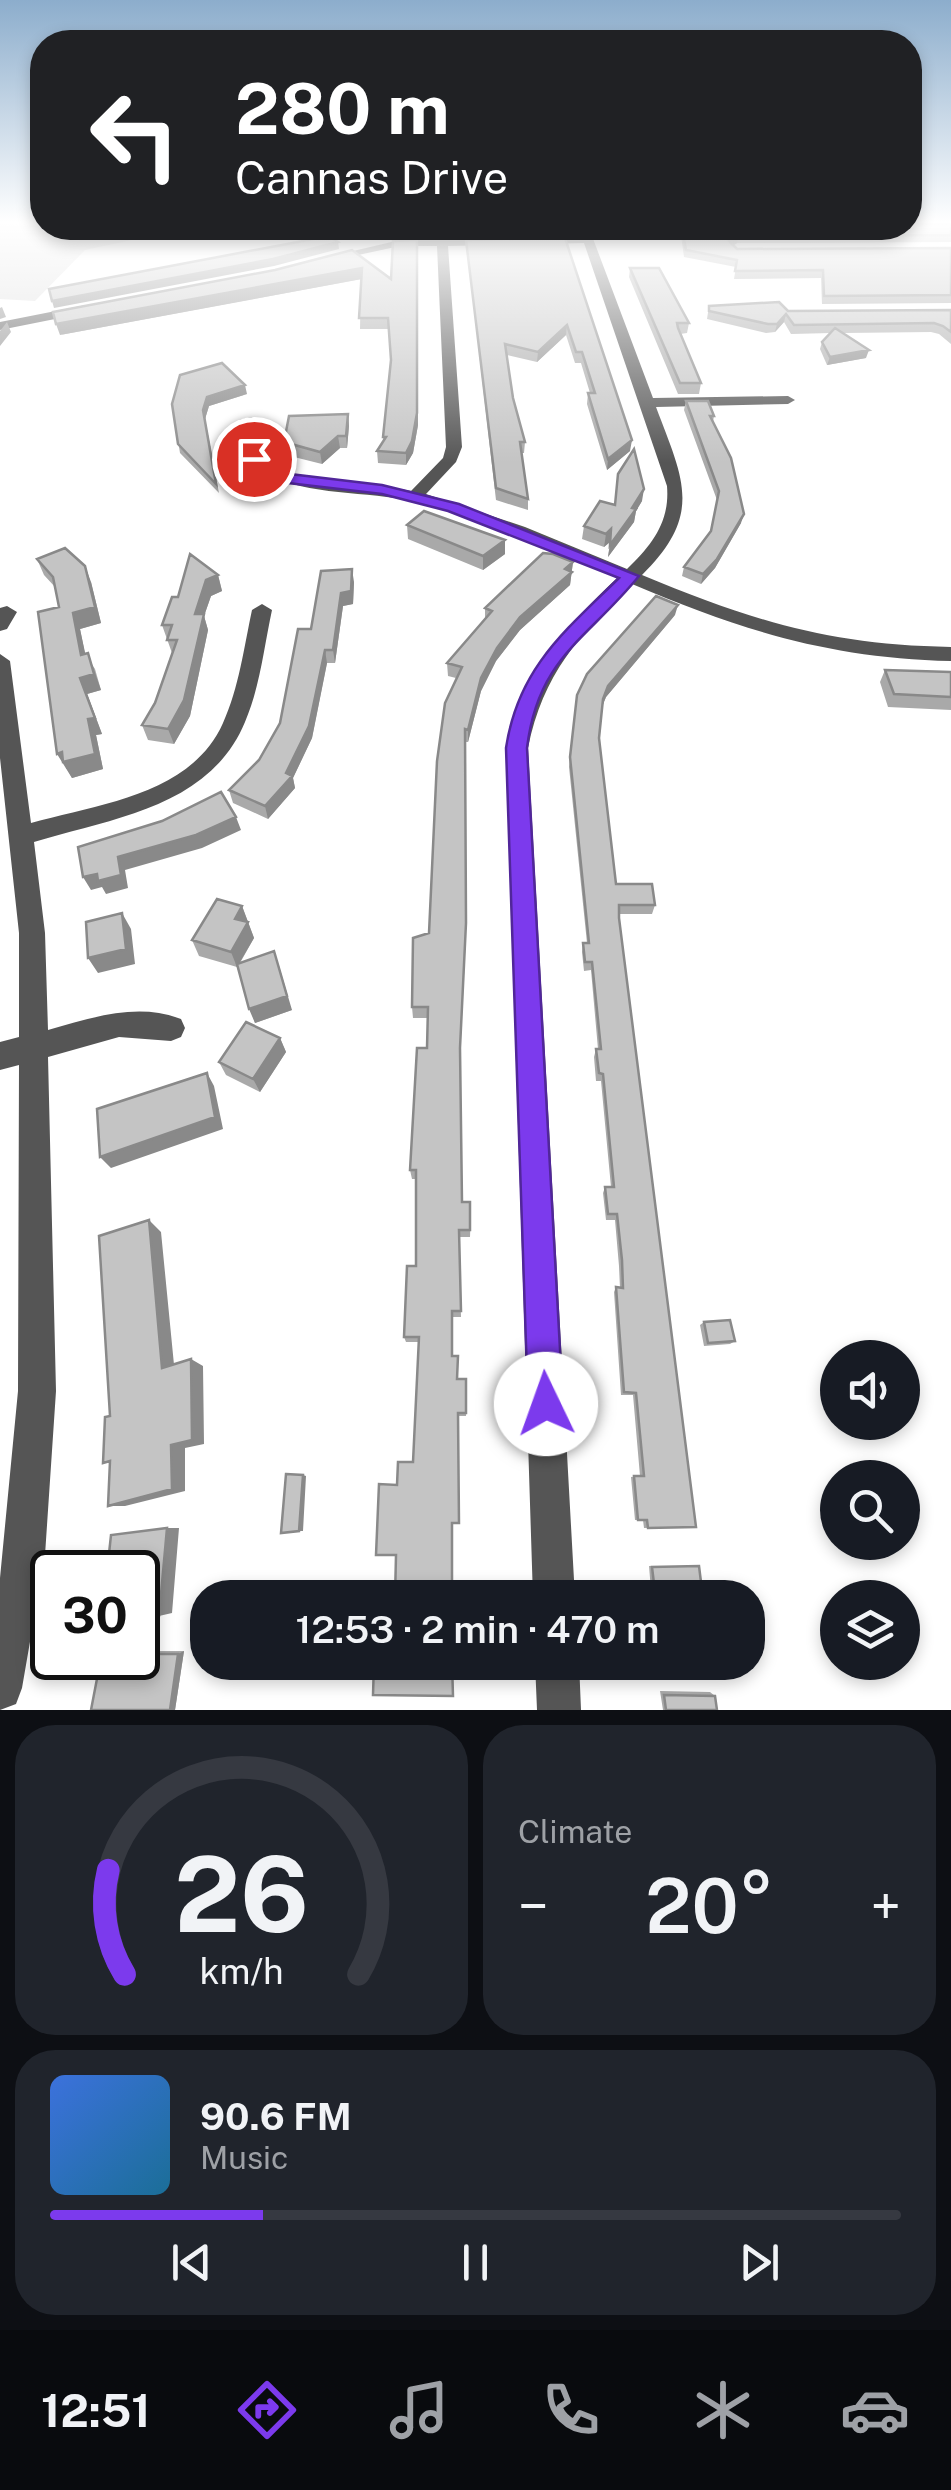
<!DOCTYPE html>
<meta charset="utf-8">
<style>
:root{--surface:#171b24;--page:#20242c;--text:#f1f3f6;--muted:#9ea1a6;--line:#363941;--accent:#7c3aed}
body{margin:0;font-family:"Public Sans",sans-serif;background:var(--page);color:var(--text);height:100vh;display:flex;flex-direction:column;font-size:38px;white-space:nowrap}
*{box-sizing:border-box;margin:0}
p{font-size:32px;color:var(--muted)}
.icon{flex:none;width:55px;height:55px;fill:none;stroke:currentColor;stroke-width:2;stroke-linecap:round;stroke-linejoin:round}
.map{position:relative;height:1710px;overflow:hidden}
.details{display:flex;flex-direction:column;gap:15px;padding:15px;background:#0d0f14;flex:1}
.details>*{flex:none}
.top-card{position:absolute;left:30px;top:30px;width:892px;height:210px;border-radius:40px;box-shadow:0 5px 15px #0003;background:#202124;color:#fff;overflow:hidden}
.tools{position:absolute;left:820px;top:1340px;display:grid;gap:20px}
.tools a{display:grid;place-items:center;width:100px;height:100px;border-radius:50%;background:var(--surface);box-shadow:0 5px 15px #0003;font-size:50px}
.speed{position:absolute;left:30px;top:1550px;display:flex;gap:20px;font-size:50px;font-weight:700;text-align:center}
.speed>*{display:grid;place-content:center;width:130px;height:130px;border-radius:50%;background:var(--surface);box-shadow:0 5px 15px #0003;line-height:1}
.speed .limit{border:5px solid #111;border-radius:15px;background:#fff;color:#111}
.pin{position:absolute;display:grid;place-items:center;width:85px;height:85px;color:#fff;margin:-42px;border:5px solid #fff;border-radius:50%;box-shadow:0 2px 10px #0007}
.me{position:absolute;width:110px;margin:-55px;rotate:357deg;stroke-linejoin:round;filter:drop-shadow(0 0 8px #0008)}
.turn{display:flex;align-items:center;gap:35px;height:210px;padding:0 40px;font-size:45px}
.turn .icon{width:130px;height:130px;stroke-width:2.5}
.turn b{display:block;font-size:70px;line-height:85px}
.big{font-size:75px;font-weight:600;line-height:1.1}
.details .tile{flex:1;display:flex;flex-direction:column;justify-content:center;gap:15px;min-width:0;padding:0 35px;border-radius:40px;background:var(--page)}
.details .dial{align-items:center;gap:0}
.dial svg{height:260px;overflow:visible;fill:none;stroke:var(--line);stroke-width:7;stroke-linecap:round;text-anchor:middle}
.dial text{fill:var(--text);stroke:none}
.song{display:flex;align-items:center;gap:30px}
.cover{width:120px;height:120px;border-radius:15px;background:linear-gradient(135deg,hsl(220 70% 55%),hsl(200 70% 35%))}
.played{height:10px;border-radius:5px;background:linear-gradient(90deg,var(--accent) 25%,var(--line) 25%)}
.keys{display:flex;justify-content:space-around;direction:ltr}
.heat{display:flex;justify-content:space-between;align-items:center;font-size:55px;direction:ltr}
.details .tiles{flex:1;display:grid;gap:15px;grid-template-columns:1fr 1fr}
.tile:last-child{grid-column:span 2}
.trip{position:absolute;left:190px;top:1580px;width:575px;height:100px;border-radius:40px;background:var(--surface);box-shadow:0 5px 15px #0003;font-weight:600;line-height:100px;text-align:center}
.dock{display:flex;height:160px;justify-content:space-around;align-items:center;background:#090b0e;color:var(--muted)}
.dock .icon{width:70px;height:70px}
.dock .current{color:var(--accent)}
.dock b{font-size:45px;color:var(--text)}
.map>svg:first-child{display:block}
.green{fill:#dcdcdc}
.lines{fill:none;stroke-linecap:round;stroke-linejoin:round}
.minor{fill:#555;fill-rule:evenodd}
.wall{fill:#a9a9a9}
.shaded-wall{fill:#898989}
.building{fill:#c4c4c4;stroke:#898989;stroke-width:2.5}
.route{fill:#7c3aed;stroke:#51269a;stroke-width:2.5}
</style>
<div class="map">
<svg width="951" height="1710" viewBox="0 0 951 1710">
<rect width="100%" height="100%" fill="#fff"/>
<path class="green" d="M0 224 119 228 132 240 85 250 35 301 0 299Z"/>
<g class="lines">
<path class="minor" d="M579 228H589L653 398 788 396 795 400 788 404 656 407C683 479 704 514 642 575 753 621 830 645 951 647V661C830 658 743 631 632 584 579 635 543 674 528 748L575 1598H533L506 748C522 675 564 628 617 578 551 550 485 519 415 502 366 490 310 497 264 473 245 463 241 449 245 429L239 420 252 417 261 429C259 440 256 450 264 459 289 486 374 483 411 491L443 458 446 447 437 246H400L321 263 315 260 400 240 582 237ZM584 243 667 486C670 522 652 545 627 569L525 527 426 494 456 462 462 447 448 246Z
M86 305 92 309 90 312 0 330V322Z
M262 604 272 610C264 647 260 687 245 722 210 807 113 818 34 842L45 933 48 1030C91 1018 137 1002 181 1019L185 1028 181 1037 171 1041 119 1037 48 1057 56 1391 45 1555 22 1688 16 1704 0 1710V1578L18 1391 19 1065 0 1070V1042L19 1037V933L0 758V654L10 661 31 823C99 804 191 795 223 723 239 688 244 647 252 610Z
M7 606 17 612 7 629 0 631V608Z
M535 1662H579L581 1710H537Z"/>
</g>
<path class="wall" d="M951 224V242L737 243 734 245 737 249 951 248V303L822 304 821 278 734 279 736 267 684 257 680 228H910Z
M382 228H561V234L463 236 384 234Z
M565 238 630 451 607 470 587 404 588 393H590L581 363H575L566 335 537 362 507 355 513 398 525 442 524 453H521L528 499V510L496 500 466 240Z
M630 268 689 323 687 333 680 334 701 383 699 394H678L629 277Z
M275 270 391 279 418 425 413 453 406 465 378 463 377 451 383 442 391 360 389 329H360L361 279 60 335Z
M709 306 788 311 951 310V344L939 334 931 332 843 333 866 358 827 365 820 349 822 342 831 333 791 334 784 322 775 332 766 333 707 319Z
M247 394 209 406 205 419 219 493 180 453 172 404Z
M686 401 714 416 713 422 741 523 715 568 701 584 682 576 684 567 711 532 717 500 684 410Z
M348 414 349 426 347 448H340L322 464 286 455 284 442Z
M642 501 636 511 634 522 608 557 610 542 604 547 582 539 584 526 615 504Z
M407 525 505 540V554L483 570 408 539Z
M37 559 91 582 101 623 80 629 85 654 95 669 101 690 87 694 102 734 96 735 103 769 72 778 67 769H66L59 607 55 587 44 575Z
M573 562 570 585 520 630 496 661 481 691 468 742H465L466 935 460 1059 462 1202 471 1210 470 1237H459L461 1317H453V1356L457 1379 467 1383 466 1416H458L397 1485 413 1462 419 1342H406L404 1337 416 1266V1179H412L410 1170 427 1048 428 1018H413L412 1007 429 933 456 678 448 676 447 663 485 619V608Z
M218 575 222 591 211 596 204 616 208 630 190 716 174 744 148 740 142 725 155 703 172 653 162 625 178 597Z
M354 582 353 604 343 606 335 663H327L312 738 293 778 295 788 268 819 233 803 229 790 259 760 280 723 311 629Z
M675 615 606 697 602 707 599 738 616 884 655 905 652 914H619L696 1527 644 1528 643 1520H635L631 1477 640 1476 633 1395H621L614 1292 616 1287 620 1288 619 1266 615 1220H606L603 1193 605 1187H611L601 1081H596L594 1057 596 1049H598L591 970 584 971 582 952 583 943H587L569 767 577 695Z
M885 670 951 672V710L888 707 880 682Z
M242 906 254 938 240 963 292 1010 255 1023 237 967 199 956 192 940Z
M280 1038 286 1052 260 1092 226 1075 219 1062Z
M704 1322 735 1341 730 1344 704 1346 700 1325Z
M649 1566H699L703 1598H644L643 1590H651Z
M138 1651H184L175 1710H91L138 1658Z
M660 1691 710 1692 715 1696 717 1710H663Z"/>
<path class="shaded-wall" d="M739 236 737 243 728 249 729 241Z
M417 240 418 425 413 453 406 465V453Z
M338 242 339 249 274 266 54 308 52 301Z
M362 268V279L60 335 56 324Z
M2 307 6 317 0 319V308Z
M786 314 784 322 775 332 777 324Z
M7 322 11 332 0 346V331Z
M567 325 566 335 537 362 538 352Z
M869 350 866 358 827 365 830 357Z
M245 385 247 394 209 406 205 419 219 493 203 410 207 397Z
M348 414 349 426 347 448 346 436Z
M338 436 340 448 322 464 320 452Z
M632 440 630 451 607 470 608 459Z
M644 489 642 501 636 511 634 522 608 557 610 545Z
M744 514 741 523 715 568 701 584 703 574Z
M611 529 610 542 604 547 606 534Z
M505 540V554L483 570V556Z
M573 562 570 585 520 630 496 661 481 691 468 742V730L481 678 497 648 520 617Z
M85 566 91 582 101 623 80 629 89 671 81 655 73 613Z
M352 569 354 582 353 604 343 606 335 663 333 650 341 593Z
M218 575 222 591 211 596 204 616 208 630 190 716 174 744 168 729 195 614 206 580Z
M678 605 675 615 606 697 601 709 603 699 608 686Z
M325 650 327 663 312 738 293 778 295 788 268 819 265 806 286 773Z
M88 653 101 690 87 694 102 734 96 735 103 769 72 778 57 754Z
M236 817 241 830 202 848 125 870 128 888 106 894 102 887 91 890 83 877 118 857Z
M242 906 248 922 235 919Z
M122 913 131 929 135 964 98 973 88 958Z
M248 922 254 938 237 967 231 952Z
M279 966 292 1010 255 1023 249 1009Z
M280 1038 286 1052 260 1092 253 1079Z
M207 1073 214 1086 223 1129 111 1168 100 1157Z
M149 1220 161 1232 175 1375 162 1368Z
M191 1359 203 1366 204 1444 185 1448V1491L125 1506H108L171 1445Z
M303 1475 306 1476 303 1531H299Z
M167 1528H179L172 1613 159 1616Z
M184 1651 175 1710H170L178 1654Z"/>
<path class="building" d="M910 224H951V235L739 236 729 241 737 249 951 248V295L824 296 823 270 735 271 737 260 686 250 682 228H910Z
M329 236 338 242 273 259 52 301 49 289Z
M565 238 632 440 608 459 588 393H595L582 352H576L567 325 538 352 505 344 513 398 525 442H520L528 499 496 488 466 240Z
M417 240V413L412 441 406 453 377 451 386 437H383L391 360 388 318H359L362 268 56 324 53 312 275 270 352 250 391 279 393 241Z
M630 268H659L689 323H677L678 328 701 383H680Z
M779 302 788 311 951 310V332L943 326 934 323 794 325 786 314 777 324H768L709 311V306Z
M835 328 869 350 830 357 822 342Z
M222 363 245 385 207 397 203 410 216 484 178 444 172 404 180 375Z
M686 401H708L714 416H710L731 458 744 514 717 559 703 574 684 567 711 531 719 491Z
M348 414 346 436H338L320 452 284 442 289 416Z
M634 449 644 489 632 508 636 509 610 545 611 529 606 534 584 526 600 501 615 505 618 474Z
M424 511 505 540 483 556 407 525Z
M65 548 85 566 95 607 73 613 81 655 88 653 94 674 80 678 95 718 88 719 95 754 63 762 62 752 57 754 38 612 59 607 53 577 37 559Z
M543 553 553 554 573 562 565 569 572 572 520 617 497 648 481 678 468 730 465 729 466 923 460 1048 462 1202H470V1230H459L461 1311H452V1356H458L457 1379H466V1413H458L459 1523H452V1598H395L396 1555H376L379 1484 397 1485 398 1462H413L419 1337H404L407 1266H416V1170H410L417 1048H427L428 1007H412L413 938 429 933 437 761 445 703 462 667 447 663 492 611 485 608Z
M190 554 218 575 206 580 195 614H204L184 700 168 729 142 725 155 703 177 640H167L172 625H162L172 597H178Z
M352 569 351 591 341 593 333 650H325L309 726 286 773 292 776 265 806 229 790 259 760 280 723 298 629H311L321 571Z
M656 596 678 605 608 686 603 699 599 738 616 884H652L655 905H619V918L696 1527 648 1528 647 1520H638L634 1476H644L640 1434 636 1393 624 1392 616 1287 623 1288 622 1260 617 1214H608L605 1187H614L603 1074 599 1073 596 1049H601L592 962H585L583 943H589L570 757 577 695 587 674Z
M885 670 951 672V697L894 694Z
M221 792 236 817 196 835 118 857 121 875 98 881 97 874 83 877 78 847 162 821Z
M217 899 242 906 235 919 248 922 231 952 192 940Z
M122 913 126 949 88 958 86 922Z
M274 951 287 996 249 1009 237 964Z
M246 1022 280 1038 253 1079 219 1062Z
M207 1073 215 1117 100 1157 97 1109Z
M149 1220 162 1368 191 1359 192 1440 171 1445 172 1489 108 1506 110 1461 103 1463 105 1417 110 1416 99 1236Z
M730 1320 735 1341 708 1343 704 1322Z
M286 1474 303 1475 299 1531 281 1533Z
M167 1528 159 1616 138 1620V1572H107L111 1535Z
M699 1566 703 1598H647V1592H655L652 1567Z
M138 1654H178L170 1710H91L101 1658H138Z
M374 1662H452L453 1696 373 1695Z
M664 1695 715 1696 717 1710H666Z"/>
<linearGradient id="sky" x2="0" y2="1"><stop stop-color="#8cadcc"/><stop offset="0.48" stop-color="#fff"/><stop offset="1" stop-color="#fff" stop-opacity="0"/></linearGradient>
<rect width="951" height="463" fill="url(#sky)"/>
<path class="route" d="M254 455 290 474 382 485 459 504 639 576C587 640 538 657 527 748L563 1404 558 1416 546 1421 533 1416 528 1404 506 748C518 668 565 631 619 578L448 511 382 494 288 483 266 476 248 462V456Z"/>
</svg>
<div class="tools">
<a><svg class="icon" aria-label="sound" viewBox="0 0 24 24"><path d="M4 9h4l5-4v14l-5-4H4zM17 9q2 3 0 6"/></svg></a>
<a><svg class="icon" aria-label="search" viewBox="0 0 24 24"><circle cx="10" cy="10" r="6"/><path d="M15 15l6 6"/></svg></a>
<a><svg class="icon" aria-label="layers" viewBox="0 0 24 24"><path d="M12 4l9 5-9 5-9-5zM3 14l9 5 9-5"/></svg></a>
</div>
<div class="speed"><div class="limit">30</div></div>
<div class="pin" style="left:254px;top:459px;background:#d93025"><svg class="icon" aria-label="arrive" viewBox="0 0 24 24"><path d="M6 21V4h12l-3 4 3 4H6"/></svg></div>
<svg class="me" style="left:546px;top:1404px" viewBox="-20 -20 40 40"><circle r="19" fill="#fff"/><path d="M0-13L10 11 0 6-10 11z" fill="#7c3aed"/></svg>
<div class="trip">12:53 · 2 min · 470 m</div>
<div class="top-card">
<div class="turn"><svg class="icon" aria-label="left" viewBox="0 0 24 24"><path d="M17 20v-9H6M10 6l-5 5 5 5"/></svg><div><b>280 m</b>Cannas Drive</div></div>
</div>
</div>
<section class="details">
<div class="tiles">
<div class="tile dial"><svg viewBox="0 0 100 80">
<path d="M14 69A42 42 0 1 1 86 69"/>
<path d="M14 69A42 42 0 0 1 9 37" stroke="#7c3aed"/>
<text x="50" y="56" font-size="32" font-weight="700">26</text>
<text x="50" y="72" font-size="11">km/h</text>
</svg></div>
<div class="tile"><p>Climate</p>
<div class="heat"><a>−</a><b class="big">20°</b><a>+</a></div>
</div>
<div class="tile">
<div class="song"><i class="cover"></i><div><b>90.6 FM</b><p>Music</p></div></div>
<div class="played"></div>
<div class="keys"><svg class="icon" aria-label="previous" viewBox="0 0 24 24"><path d="M18 5L8 12l10 7zM5 5v14"/></svg><svg class="icon" aria-label="pause" viewBox="0 0 24 24"><path d="M8 5v14M16 5v14"/></svg><svg class="icon" aria-label="next" viewBox="0 0 24 24"><path d="M6 5l10 7-10 7zM19 5v14"/></svg></div>
</div>
</div>
</section>
<nav class="dock">
<b>12:51</b>
<svg class="icon current" aria-label="directions" viewBox="0 0 24 24"><path d="M12 3l9 9-9 9-9-9zM9 14v-3h6M13 9l2 2-2 2"/></svg>
<svg class="icon" aria-label="music" viewBox="0 0 24 24"><path d="M9 18V5l10-2v13"/><circle cx="6" cy="18" r="3"/><circle cx="16" cy="16" r="3"/></svg>
<svg class="icon" aria-label="phone" viewBox="0 0 24 24"><path d="M5 4h4l2 5-3 2q2 4 5 5l2-3 5 2v4C11 20 4 13 5 4z"/></svg>
<svg class="icon" aria-label="climate" viewBox="0 0 24 24"><path d="M12 3v18M4 7l16 10M4 17L20 7"/></svg>
<svg class="icon" aria-label="car" viewBox="0 0 24 24"><path d="M5 17H2v-5l4-1 3-4h7l3 4 3 1v5h-3M9 17h6M6 11h13"/><circle cx="7" cy="17" r="2"/><circle cx="17" cy="17" r="2"/></svg>
</nav>
